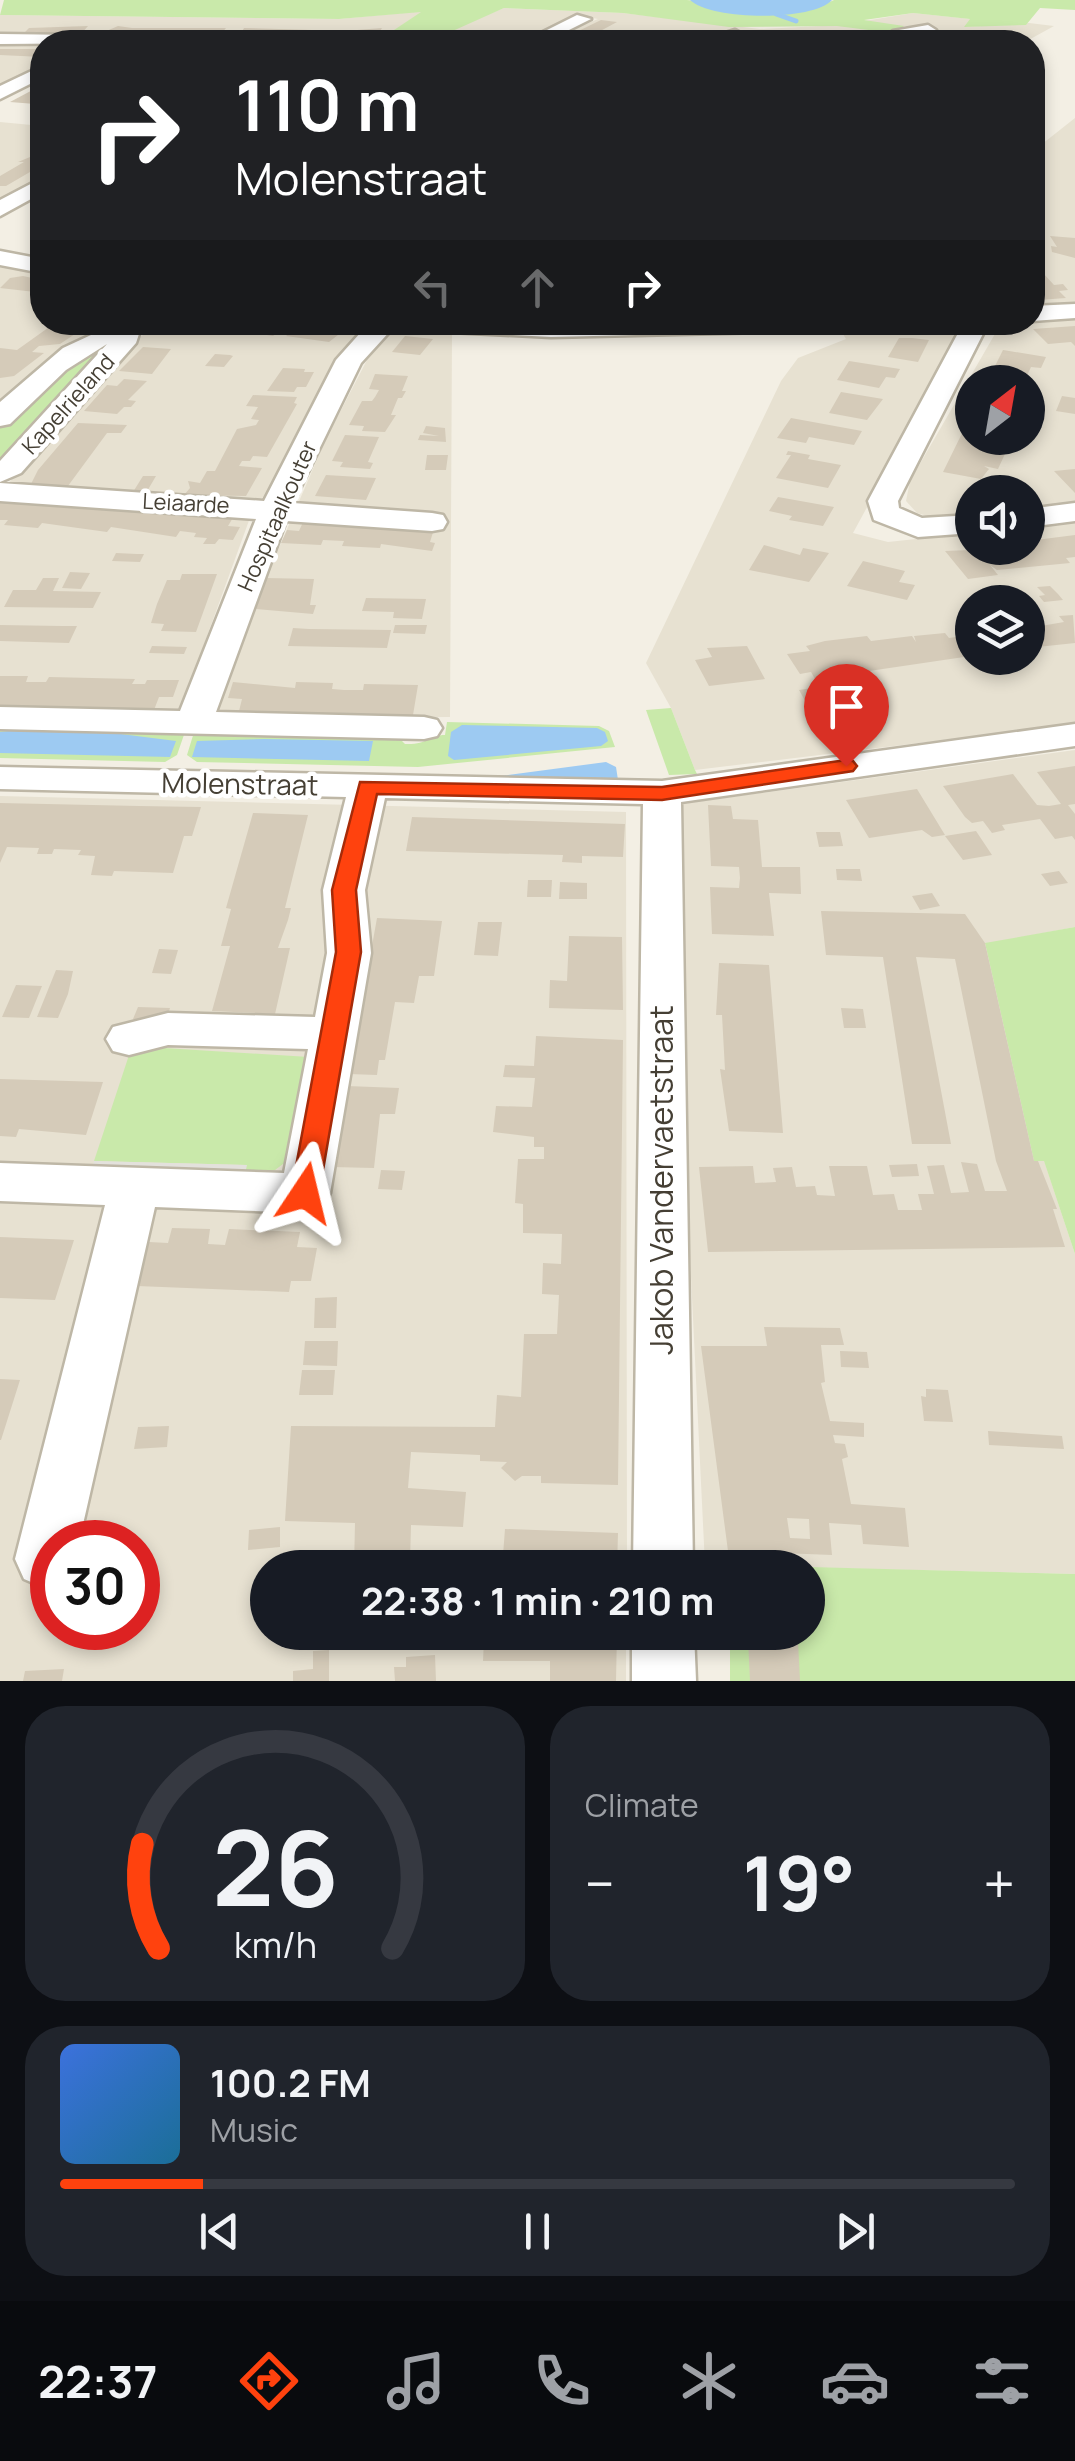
<!DOCTYPE html>
<meta charset="utf-8">
<style>
:root{--surface:#171b24;--page:#20242c;--text:#f1f3f6;--muted:#9ea1a6;--line:#363941;--accent:#ff420e}
body{margin:0;font-family:Manrope,sans-serif;background:var(--page);color:var(--text);height:100vh;display:flex;flex-direction:column;font-size:38px;white-space:nowrap}
*{box-sizing:border-box;margin:0}
p{font-size:32px;color:var(--muted)}
.icon{flex:none;width:55px;height:55px;fill:none;stroke:currentColor;stroke-width:2;stroke-linecap:round;stroke-linejoin:round}
.map{position:relative;height:1681px;overflow:hidden}
.sheet{display:flex;flex-direction:column;gap:25px;padding:25px;background:#0d0f14;flex:1}
.sheet>*{flex:none}
.top-card{position:absolute;left:30px;top:30px;width:1015px;height:305px;border-radius:40px;box-shadow:0 5px 15px #0003;background:#202124;color:#fff;overflow:hidden}
.needle{width:65px;rotate:31deg}
.buttons{position:absolute;left:955px;top:365px;display:grid;gap:20px}
.buttons a{display:grid;place-items:center;width:90px;height:90px;border-radius:50%;background:var(--surface);box-shadow:0 5px 15px #0003;font-size:50px}
.speed{position:absolute;left:30px;top:1520px;display:flex;gap:20px;font-size:50px;font-weight:700;text-align:center}
.speed>*{display:grid;place-content:center;width:130px;height:130px;border-radius:50%;background:var(--surface);box-shadow:0 5px 15px #0003;line-height:1}
.speed .limit{border:15px solid #d22;background:#fff;color:#111}
.pin{position:absolute;display:grid;place-items:center;width:85px;height:85px;color:#fff;margin:-102px -42px;border-radius:50% 50% 50% 0;rotate:-45deg;box-shadow:0 0 10px #0007}
.pin .icon{rotate:45deg}
.me{position:absolute;width:110px;margin:-55px;rotate:10deg;stroke-linejoin:round;filter:drop-shadow(0 0 8px #0008)}
.turn{display:flex;align-items:center;gap:35px;height:210px;padding:0 40px;font-size:45px}
.turn .icon{width:130px;height:130px;stroke-width:2.5}
.turn b{display:block;font-size:70px;line-height:85px}
.lanes{display:flex;align-items:center;height:95px;padding:0 40px;background:#0003;justify-content:center;gap:50px;direction:ltr}
.lanes .off{opacity:.35}
.big{font-size:75px;font-weight:700;line-height:1.1}
.sheet .card{flex:1;display:flex;flex-direction:column;justify-content:center;gap:15px;min-width:0;padding:0 35px;border-radius:40px;background:var(--page)}
.sheet .dial{align-items:center;gap:0}
.dial svg{height:260px;overflow:visible;fill:none;stroke:var(--line);stroke-width:7;stroke-linecap:round;text-anchor:middle}
.dial text{fill:var(--text);stroke:none}
.song{display:flex;align-items:center;gap:30px}
.cover{width:120px;height:120px;border-radius:15px;background:linear-gradient(135deg,hsl(220 70% 55%),hsl(200 70% 35%))}
.played{height:10px;border-radius:5px;background:linear-gradient(90deg,var(--accent) 15%,var(--line) 15%)}
.keys{display:flex;justify-content:space-around;direction:ltr}
.heat{display:flex;justify-content:space-between;align-items:center;font-size:55px;direction:ltr}
.sheet .tiles{flex:1;display:grid;gap:25px;grid-template-columns:1fr 1fr}
.card:last-child{grid-column:span 2}
.trip{position:absolute;left:250px;top:1550px;width:575px;height:100px;border-radius:50px;background:var(--surface);box-shadow:0 5px 15px #0003;font-weight:700;line-height:100px;text-align:center}
.tab-bar{display:flex;height:160px;justify-content:space-around;align-items:center;background:#090b0e;color:var(--muted)}
.tab-bar .icon{width:70px;height:70px}
.tab-bar .current{color:var(--accent)}
.tab-bar b{font-size:45px;color:var(--text)}
.map>svg:first-child{display:block}
.residential{fill:#e7e1d1;fill-rule:evenodd}
.green{fill:#c9e9aa}
.parking{fill:#e3e1dc}
.water{fill:#9dcaf2}
.lines{fill:none;stroke-linecap:round;stroke-linejoin:round}
.stream{stroke:#9dcaf2;stroke-width:5}
.river{fill:#9dcaf2;fill-rule:evenodd}
.building{fill:#d5cbb9;fill-rule:evenodd}
.street-casing{stroke:#beb7a6;stroke-width:5}
.street{fill:#fff;fill-rule:evenodd}
.route{fill:#ff420e;stroke:#a62b09;stroke-width:2.5}
.labels{text-anchor:middle;stroke-width:9;stroke-linejoin:round;paint-order:stroke}
.far-street-label{font-size:22px;fill:#453f34;stroke:#fff}
.street-label{font-size:28px;fill:#453f34;stroke:#fff}
.near-street-label{font-size:32px;fill:#453f34;stroke:#fff}
</style>
<div class="map">
<svg width="1075" height="1681" viewBox="0 0 1075 1681">
<rect width="100%" height="100%" fill="#f3efe4"/>
<path class="residential" d="M504 8 623 13 760 29 840 25 913 13 971 19 966 27 1029 23 1054 26 1025 42H896L933 30 905 26 876 42H717L743 35 720 31 698 42 544 41 598 19 582 16 519 42H419Z
M424 11 376 42 0 36V15L339 19Z
M0 41 42 42V68L0 90Z
M1075 118V303L1033 306 1032 152Z
M0 122 42 126V179L0 203Z
M0 265 42 272V322L126 323 0 406Z
M1075 318V506L1028 511V492H972V518L945 521 917 513 906 501 910 481 999 327 1013 323ZM972 382H1028V438H972Z
M343 322 369 330 268 495 253 502 5 487 139 338 159 323Z
M943 326 956 330 959 338 853 533 888 542 972 533V548H1028V526L1075 520V724L695 770 671 708 646 663 781 381 798 358 846 339 840 329ZM972 602H1028V658H972Z
M392 331 452 334 450 717 233 718 214 711 213 701 325 441 367 360Z
M0 500 251 515 178 716 0 710Z
M1075 750V927L985 944 1034 1160H1044L1075 1254V1574L705 1565 685 1153 681 804Z
M0 796 626 812 627 1567 268 1568V1632L626 1633V1681H0ZM52 1542H138V1628H52Z"/>
<path class="green" d="M4 0H687C732 5 791 22 834 0H1075V10L1040 8 1026 25 964 27 970 19 913 13 864 20 904 26 892 33 837 26 729 27 623 13 504 8 437 38 419 42H376L421 12 339 19 0 15Z
M115 337 0 466V428L45 380Z
M671 708 695 770 697 774 669 775 646 710Z
M447 722 599 726 609 731 615 747 418 767 197 762 187 755 195 729 395 734 405 744C427 745 430 735 445 735Z
M0 724 186 729 177 755 165 762 0 758Z
M1075 927V1254L1044 1161H1034L985 943Z
M132 1046 309 1057 287 1161 275 1170 244 1178 246 1165 94 1161Z
M729 1565 1075 1574V1681H730V1633L808 1632V1568Z"/>
<path class="parking" d="M94 1161 247 1165 244 1178 91 1173Z"/>
<path class="water" d="M462 725 597 728 605 732 608 741 601 746 454 760 448 756 451 732Z
M25 729 97 731 176 741 170 757 0 753V732Z
M264 739 373 741 369 761 192 757 197 741Z
M606 762 616 767 618 780 486 778Z"/>
<g class="lines">
<path class="stream" d="M777 8 776 14 796 21"/>
<path class="river" d="M690 0H832C812 22 710 20 690 0Z"/>
</g>
<path class="building" d="M601 20 617 22 580 42 560 40Z
M88 26 81 34 24 33 29 28Z
M118 26 132 28H226L221 34 212 35 102 33Z
M244 28 345 31 382 28 377 36 368 38 240 35Z
M964 30 986 33 972 42 946 41Z
M0 49H42V57L0 55Z
M42 85V97L37 99 42 100 35 104 10 102Z
M42 152V165L6 186H0V176L24 162H18Z
M1050 236 1075 238V258L1052 252 1051 246 1057 247Z
M1043 273 1054 285 1063 284 1068 290 1059 291 1066 298 1039 300 1032 293V274Z
M23 276 42 280V287L35 292 0 288 10 278Z
M222 322H292L273 336 235 330 238 327Z
M52 325 81 330 60 344 39 346 32 352 44 353 14 376 0 378V348L17 350Z
M311 325 343 331 329 342 286 336 297 327Z
M1075 326V346L1071 342 1048 344 1033 329Z
M405 336 433 339 420 355 392 352Z
M899 338H912L929 340 918 362 888 357Z
M143 347 171 349 152 374 119 371Z
M1003 350 1046 357 1041 368 1031 367 1024 382H987Z
M215 354 230 355 233 356 224 367 205 366Z
M849 361 900 369 895 378 886 377 879 388 837 380Z
M283 368 305 369 304 372H314L306 387H297L294 392 267 391Z
M375 374 408 376 402 391H406L402 398H398L391 415H396L385 432 362 431 364 426 349 425 362 401H372L375 397 379 390 369 389Z
M124 379 147 381 128 400 136 401 131 407H124L117 414 84 411 107 385 117 386Z
M841 392 883 399 867 420 829 413Z
M253 395 297 397 294 403 297 404 267 457 253 456 250 461H242L239 466 262 468 246 496 184 495 190 488 188 481 200 483 207 471H215L237 429 256 425 259 420 251 419 258 407 246 406Z
M1062 396 1075 398V414L1056 411Z
M972 413V438H1002L1001 441 1010 443 998 469 984 466 989 469 981 479 943 472Z
M791 418 862 431 854 445 809 437 806 443 777 438Z
M78 423 127 425 121 433H107L65 490 29 488 38 470Z
M426 426 445 428 446 442 418 440 420 435 439 436 423 433Z
M345 435 379 437 368 462 373 463 370 469 340 467 343 462 332 461Z
M788 451 810 455 808 459 841 465 828 488 776 478 791 455H786Z
M427 455H448L446 470H425Z
M1075 469V493L1054 471Z
M326 475 376 478 366 500 315 496Z
M143 476H156L146 493 133 492Z
M778 497 834 507 823 526 789 520 792 516 769 511Z
M0 501 172 515 234 516 228 526 240 527 233 540 219 539 215 544H203L207 538 194 537 196 533 180 531 176 537 111 527 107 532 42 523 38 528 4 525 8 520H0Z
M304 520 434 529 430 542 435 543 432 551 381 544 380 548 342 546 344 541 323 540 321 545 281 543 287 530 299 531Z
M1075 535V557L1066 558 1070 563 997 570 990 565 998 575 968 579 945 551 1028 548V541Z
M764 545 800 555 803 548 829 553 809 582 749 570Z
M116 553 137 554H144L140 562 112 561Z
M863 561 905 571 899 582 915 585 907 600 847 586Z
M70 572 90 573 81 589 62 588Z
M182 574H217L196 632 161 631 164 624 151 623 157 604 167 580H180Z
M43 578H59L53 591 101 592 93 608 4 607 13 590H36Z
M266 578 314 579 310 605H316L313 614 256 609Z
M1050 586 1058 594 1063 600 1044 602 1039 596 1045 595 1037 587Z
M366 598 426 599 422 619 393 618 394 612 362 611Z
M1073 615 1075 643 1028 648V621L1036 619 1041 626 1064 622 1059 616Z
M0 625 62 626H77L69 643 0 641Z
M395 625H427L425 634 393 633Z
M293 628 309 629 391 630 387 648 288 646Z
M945 633 949 638 963 636 972 652 961 653 964 657 815 679 811 672 800 674 787 654 810 651 806 646 825 641 867 636 871 641 912 636 916 642 914 636Z
M152 646 187 647 184 654 149 653Z
M747 646 765 679 709 686 695 660 712 657 707 648Z
M0 676H28L26 682H46L49 677 135 679 132 684H145L147 680H179L173 697H159L154 710 0 706Z
M233 682 295 688 296 682 333 683 332 689 344 690H363L364 684 418 685 413 715H373L239 711 242 699 228 698Z
M812 688 822 704 808 706 799 690Z
M1075 766V804L1068 805 1075 814V840L1072 836 1055 839 1040 819 1002 825 1005 830 992 833 983 821 972 823 965 817 943 786 1013 774 1037 805 1049 806 1061 804 1037 772Z
M917 789 945 835 932 837 922 830 869 838 846 800Z
M0 803 139 806 201 807 192 836H184L173 873 114 871 112 876 91 875 95 856 78 855 81 850 54 849 52 854H37L39 848 7 847 0 863Z
M708 805 731 806 733 819 758 820 762 867H800L801 894 769 893 774 936 712 934 710 887 739 888 740 878 739 867 711 866Z
M253 813 308 815 285 908H291L288 920 278 948H290L275 1014 212 1011 230 946H221L231 909 226 908Z
M412 817 625 824 623 857 582 856V863L562 862 563 855 406 851Z
M976 831 992 855 963 860 945 836Z
M816 832H840L843 846 819 847Z
M836 869H860L862 881 837 880Z
M1059 871 1068 883 1050 886 1041 874Z
M528 880H552L551 897H527Z
M560 882 587 883V899H559Z
M932 893 940 906 920 910 912 896Z
M821 911 965 914 985 943 1034 1161H1038L1057 1209H1053L1065 1247 708 1252 699 1167 753 1166 755 1183 776 1182 773 1168 792 1167 796 1187 815 1186 817 1195 835 1196 829 1166H867L873 1195 894 1194 898 1210H922L918 1194H934L927 1166 944 1165 951 1193 969 1192 961 1162 977 1164 985 1191H1007L996 1161 955 959 916 957 951 1144H912L883 957 826 955Z
M377 918 442 921 434 976H419L414 1003 395 1002 385 1060H379L377 1075 349 1074Z
M478 922H502L498 956 474 955Z
M569 936 622 937 623 1010 549 1008 550 980 567 981Z
M159 949 178 950 171 974 152 973Z
M719 963 769 965 783 1133 729 1131 720 1069 725 1070 722 1015H716Z
M56 970 73 971 68 994 58 1018 37 1017Z
M16 985 42 986 29 1018 2 1017Z
M138 1007 170 1008 166 1021 133 1019Z
M841 1008 863 1009 866 1028H844Z
M536 1036 623 1040 618 1485 541 1483V1476H522L515 1481 501 1468 507 1462 480 1461V1455L411 1452 408 1488 466 1492 463 1527 411 1525 410 1561 391 1562V1568H354L355 1523 285 1521 291 1426 495 1427 497 1395 521 1397 524 1334H557L559 1295 542 1294 543 1263 561 1264 562 1234 523 1233V1204L515 1203 518 1159H544V1147H534V1137L493 1132 496 1106 532 1107 535 1078 503 1077 505 1065 534 1066Z
M0 1079 103 1082 86 1135 19 1129 16 1137 0 1136Z
M347 1086 399 1088 395 1114H380L374 1168 332 1167Z
M917 1164 919 1176 892 1177 889 1165Z
M381 1170 405 1171 402 1190 378 1189Z
M172 1228 210 1229 208 1244 225 1245 229 1229 300 1232 297 1247 317 1248 311 1281H291L289 1292 137 1286 149 1242 168 1243Z
M0 1237 74 1240 55 1300 0 1298Z
M337 1297 336 1328H314L315 1298Z
M764 1327 840 1328 844 1345H821L825 1382 821 1383 830 1421 864 1423V1437L833 1435 835 1443 845 1444 848 1457 842 1459 851 1504 905 1508 909 1547 863 1544 861 1525 829 1523 832 1555 728 1551 701 1346H767ZM787 1518 809 1519 810 1539 790 1538Z
M305 1341H338L337 1366 303 1365Z
M840 1351 867 1352 869 1368 841 1367Z
M302 1370H335L333 1395H299Z
M0 1379 20 1380 1 1440H0Z
M926 1389 948 1390 953 1422 924 1421 921 1396 926 1397Z
M169 1426 167 1447 134 1449 138 1427Z
M988 1431 1062 1436 1064 1449 989 1445Z
M280 1527V1547L248 1550 249 1530Z
M505 1529 618 1533 617 1568H502Z
M518 1632H617L616 1681H550V1661H483L484 1639 518 1641Z
M748 1639 798 1641 800 1681H750Z
M329 1650V1681H293V1671L313 1669V1651Z
M435 1655 436 1681H395L394 1667H406V1657Z
M64 1669 62 1681H23L25 1671Z"/>
<g class="lines">
<g class="street-casing">
<path id="street" d="M577 15 591 19 545 42H523Z
M928 25 936 30 934 34 898 42H877L893 31Z
M735 30 744 35 741 39 698 42Z
M0 34 231 37 240 42 0 44Z
M42 66V78L0 99V86Z
M42 178V193L0 216V200Z
M0 251 42 259V273L0 265Z
M1075 304V318L1032 321V306Z
M119 322 137 323 141 328 136 343 21 473 0 482V461L107 344 66 370 10 424 0 426V402L63 348Z
M370 322H857L845 330 551 337 392 329 361 363 293 503 432 513 443 515 447 522 443 529 432 531 286 521 216 712 424 717 437 720 442 728 437 736 424 739 0 729V707L180 711 256 519 0 501V483L264 501 336 360Z
M964 322H989L898 501 899 508 922 518 972 515V533L918 537 874 520 868 501Z
M1075 503V521L1028 527V509Z
M1075 724V746L681 802 693 1568H633L643 804 385 798 365 890 371 953 330 1193 323 1207 305 1213 155 1207 79 1542H52V1585L45 1588 24 1579 15 1559 105 1205 0 1201V1163L284 1173 308 1049 168 1045 129 1055 113 1051 106 1039 113 1027 168 1013 315 1017 327 953 323 890 346 797 0 789V767L662 781Z
M632 1632H694L696 1681H632Z"/>
</g>
<use href="#street" class="street"/>
</g>
<path class="route" d="M846 760 853 761 857 766 853 771 662 800 377 794 356 890 361 952 319 1193 315 1201 305 1204 295 1201 291 1193 336 952 332 890 360 782 662 787Z"/>
<g class="labels">
<g class="far-street-label">
<text transform="translate(68 404) rotate(-48)" y="8">Kapelrieland</text>
<text transform="translate(186 503) rotate(3)" y="8">Leiaarde</text>
<text transform="translate(277 516) rotate(-66)" y="8">Hospitaalkouter</text>
</g>
<g class="street-label">
<text transform="translate(240 784) rotate(1)" y="10">Molenstraat</text>
</g>
<g class="near-street-label">
<text transform="translate(662 1180) rotate(-90)" y="11">Jakob Vandervaetstraat</text>
</g>
</g>
</svg>
<div class="buttons">
<a><svg class="needle" viewBox="-14 -14 28 28"><path d="M0-13l5 13h-10z" fill="#e53935"/><path d="M0 13l5-13h-10z" fill="#9ea1a6"/></svg></a>
<a><svg class="icon" aria-label="sound" viewBox="0 0 24 24"><path d="M4 9h4l5-4v14l-5-4H4zM17 9q2 3 0 6"/></svg></a>
<a><svg class="icon" aria-label="layers" viewBox="0 0 24 24"><path d="M12 4l9 5-9 5-9-5zM3 14l9 5 9-5"/></svg></a>
</div>
<div class="speed"><div class="limit">30</div></div>
<div class="pin" style="left:846px;top:766px;background:#d93025"><svg class="icon" aria-label="arrive" viewBox="0 0 24 24"><path d="M6 21V4h12l-3 4 3 4H6"/></svg></div>
<svg class="me" style="left:305px;top:1193px" viewBox="-20 -20 40 40"><path d="M0-17L14 15 0 8-14 15z" fill="#ff420e" stroke="#fff" stroke-width="4"/></svg>
<div class="trip">22:38 · 1 min · 210 m</div>
<div class="top-card">
<div class="turn"><svg class="icon" aria-label="right" viewBox="0 0 24 24"><path d="M7 20v-9h11M14 6l5 5-5 5"/></svg><div><b>110 m</b>Molenstraat</div></div>
<div class="lanes"><svg class="icon off" aria-label="left" viewBox="0 0 24 24"><path d="M17 20v-9H6M10 6l-5 5 5 5"/></svg><svg class="icon off" aria-label="ahead" viewBox="0 0 24 24"><path d="M12 20V5M6 11l6-6 6 6"/></svg><svg class="icon" aria-label="right" viewBox="0 0 24 24"><path d="M7 20v-9h11M14 6l5 5-5 5"/></svg></div>
</div>
</div>
<section class="sheet">
<div class="tiles">
<div class="card dial"><svg viewBox="0 0 100 80">
<path d="M14 69A42 42 0 1 1 86 69"/>
<path d="M14 69A42 42 0 0 1 9 37" stroke="#ff420e"/>
<text x="50" y="56" font-size="32" font-weight="700">26</text>
<text x="50" y="72" font-size="11">km/h</text>
</svg></div>
<div class="card"><p>Climate</p>
<div class="heat"><a>−</a><b class="big">19°</b><a>+</a></div>
</div>
<div class="card">
<div class="song"><i class="cover"></i><div><b>100.2 FM</b><p>Music</p></div></div>
<div class="played"></div>
<div class="keys"><svg class="icon" aria-label="previous" viewBox="0 0 24 24"><path d="M18 5L8 12l10 7zM5 5v14"/></svg><svg class="icon" aria-label="pause" viewBox="0 0 24 24"><path d="M8 5v14M16 5v14"/></svg><svg class="icon" aria-label="next" viewBox="0 0 24 24"><path d="M6 5l10 7-10 7zM19 5v14"/></svg></div>
</div>
</div>
</section>
<nav class="tab-bar">
<b>22:37</b>
<svg class="icon current" aria-label="directions" viewBox="0 0 24 24"><path d="M12 3l9 9-9 9-9-9zM9 14v-3h6M13 9l2 2-2 2"/></svg>
<svg class="icon" aria-label="music" viewBox="0 0 24 24"><path d="M9 18V5l10-2v13"/><circle cx="6" cy="18" r="3"/><circle cx="16" cy="16" r="3"/></svg>
<svg class="icon" aria-label="phone" viewBox="0 0 24 24"><path d="M5 4h4l2 5-3 2q2 4 5 5l2-3 5 2v4C11 20 4 13 5 4z"/></svg>
<svg class="icon" aria-label="climate" viewBox="0 0 24 24"><path d="M12 3v18M4 7l16 10M4 17L20 7"/></svg>
<svg class="icon" aria-label="car" viewBox="0 0 24 24"><path d="M5 17H2v-5l4-1 3-4h7l3 4 3 1v5h-3M9 17h6M6 11h13"/><circle cx="7" cy="17" r="2"/><circle cx="17" cy="17" r="2"/></svg>
<svg class="icon" aria-label="filters" viewBox="0 0 24 24"><path d="M4 7h16M4 17h16"/><circle cx="9" cy="7" r="2"/><circle cx="15" cy="17" r="2"/></svg>
</nav>
